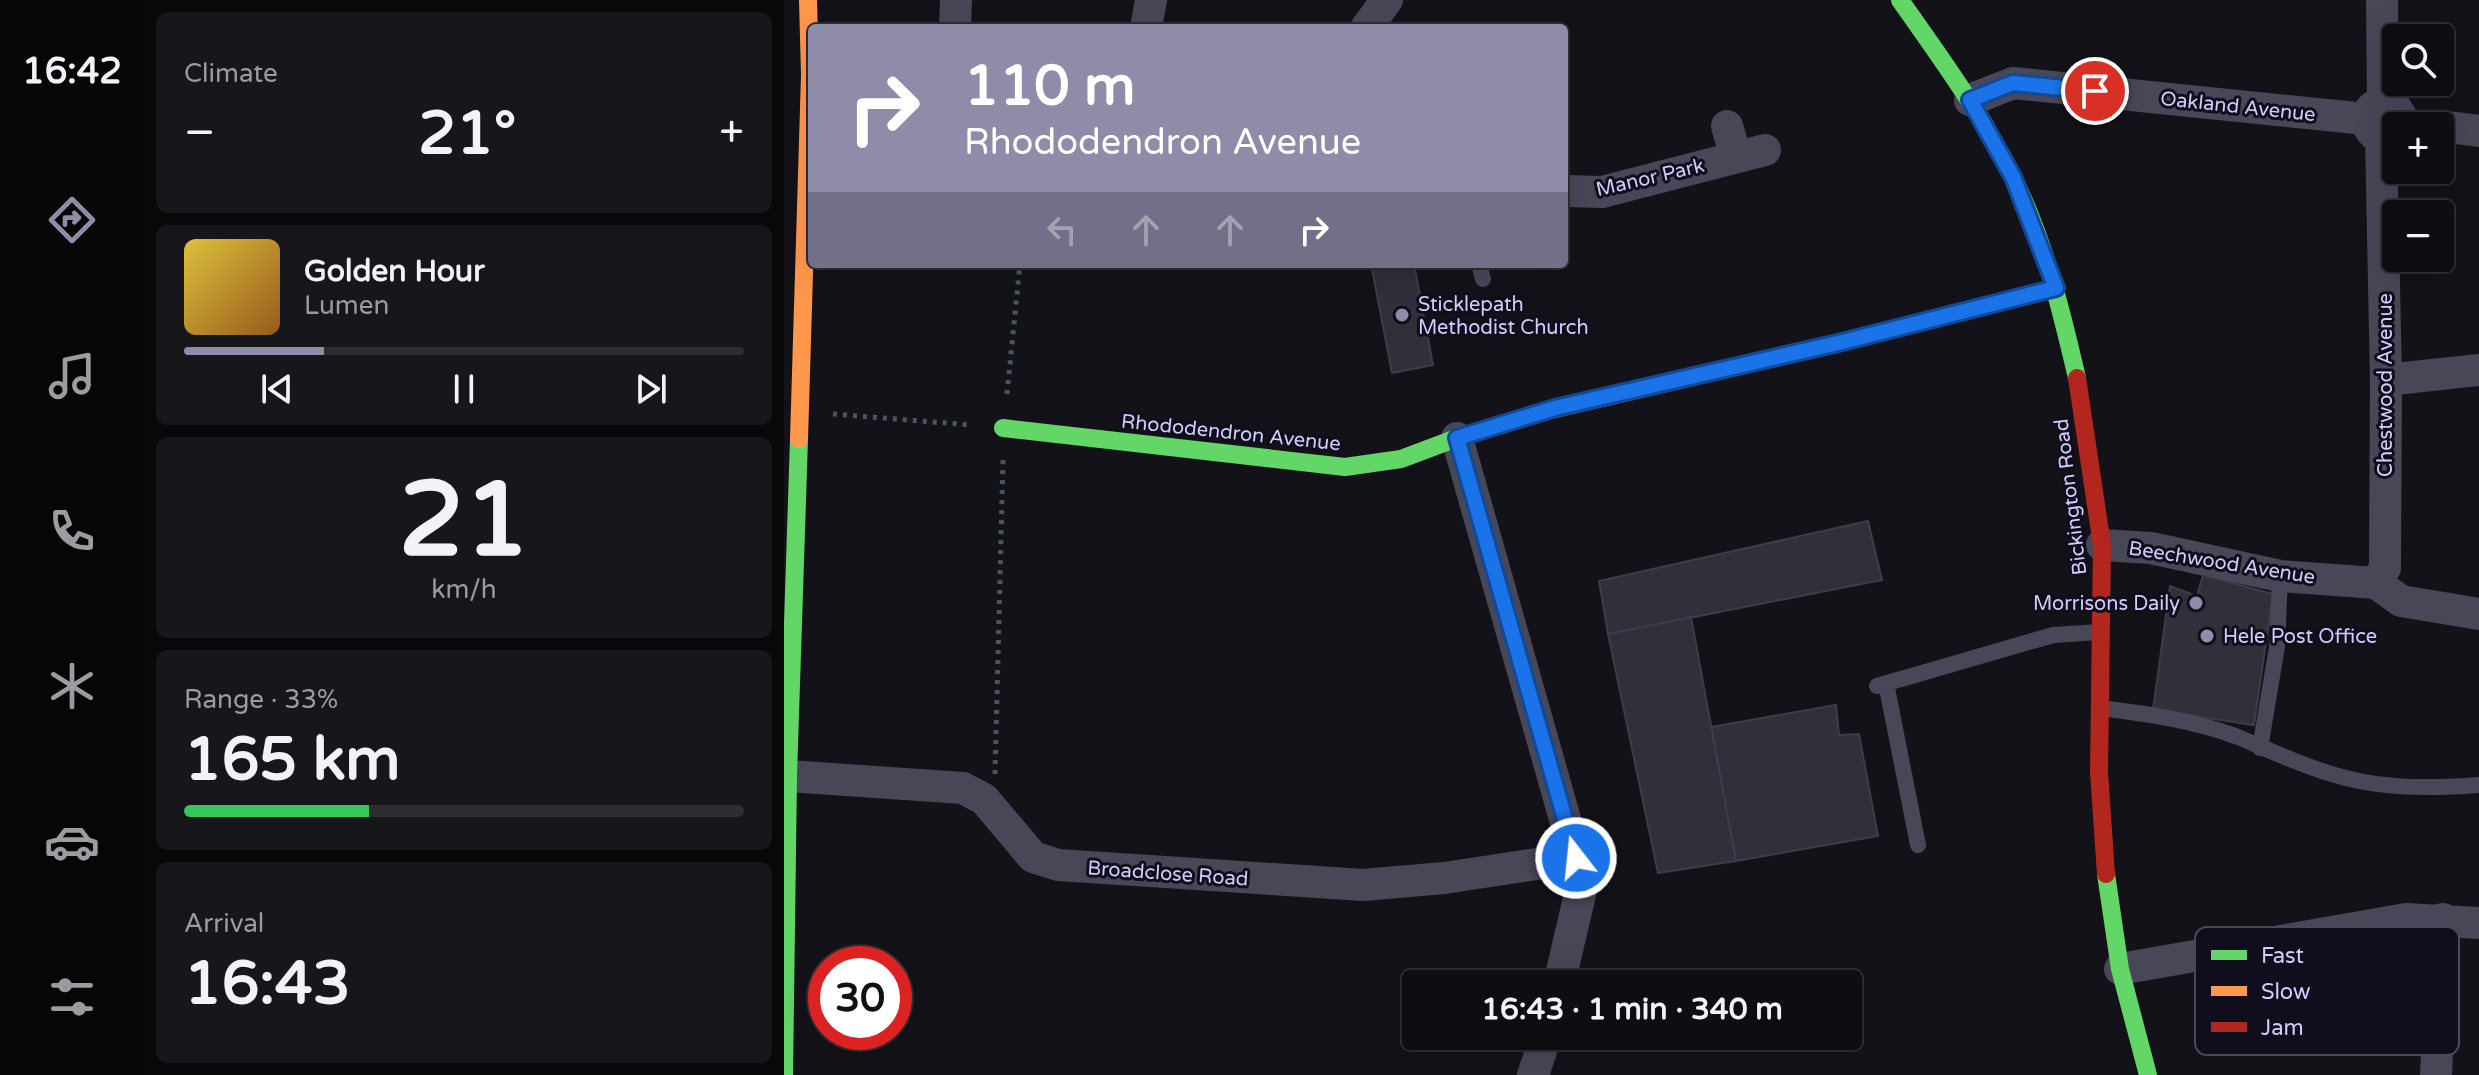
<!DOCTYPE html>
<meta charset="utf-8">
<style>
:root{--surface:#0e0e12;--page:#17171b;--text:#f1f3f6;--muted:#9b9c9f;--line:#2e2e32;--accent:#8f8caa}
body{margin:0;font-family:"Varela Round",sans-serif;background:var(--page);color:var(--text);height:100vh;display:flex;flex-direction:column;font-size:30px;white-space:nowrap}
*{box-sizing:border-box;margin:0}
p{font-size:26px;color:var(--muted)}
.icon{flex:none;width:44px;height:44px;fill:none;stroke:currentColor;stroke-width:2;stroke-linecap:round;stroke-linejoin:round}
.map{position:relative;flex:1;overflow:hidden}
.sheet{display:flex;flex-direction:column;gap:12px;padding:12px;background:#08080a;width:640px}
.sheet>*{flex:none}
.hud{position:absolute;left:24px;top:24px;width:760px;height:244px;border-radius:8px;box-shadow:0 8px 32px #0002,0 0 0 2px var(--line);background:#8f8caa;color:#fff;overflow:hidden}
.buttons{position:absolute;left:1598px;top:24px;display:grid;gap:16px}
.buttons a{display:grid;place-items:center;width:72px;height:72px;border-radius:8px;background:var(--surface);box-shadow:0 8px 32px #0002,0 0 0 2px var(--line);font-size:40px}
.speed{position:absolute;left:24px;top:946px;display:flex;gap:16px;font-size:40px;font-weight:700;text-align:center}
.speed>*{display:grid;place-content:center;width:104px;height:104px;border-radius:50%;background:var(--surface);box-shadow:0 8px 32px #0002,0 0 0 2px var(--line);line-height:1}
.speed .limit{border:12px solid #d22;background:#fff;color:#111}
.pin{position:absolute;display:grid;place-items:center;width:68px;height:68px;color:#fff;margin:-34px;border:4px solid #fff;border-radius:50%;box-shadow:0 2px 8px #0007}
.me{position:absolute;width:88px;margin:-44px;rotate:344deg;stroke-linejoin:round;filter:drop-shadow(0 0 6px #0008)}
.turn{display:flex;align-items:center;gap:28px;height:168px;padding:0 24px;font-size:36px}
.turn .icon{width:104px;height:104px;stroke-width:2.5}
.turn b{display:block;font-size:56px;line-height:68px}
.lanes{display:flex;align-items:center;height:76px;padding:0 24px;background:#0003;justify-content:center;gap:40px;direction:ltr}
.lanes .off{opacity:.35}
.big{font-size:60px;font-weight:700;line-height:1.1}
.sheet .card{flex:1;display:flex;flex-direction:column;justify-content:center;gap:12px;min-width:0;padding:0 28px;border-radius:12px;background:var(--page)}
.sheet .dial{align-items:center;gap:0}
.dial b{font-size:104px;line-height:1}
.song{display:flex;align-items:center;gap:24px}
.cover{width:96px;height:96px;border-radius:12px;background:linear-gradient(135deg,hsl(50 70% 55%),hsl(30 70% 35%))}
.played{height:8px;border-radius:4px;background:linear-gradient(90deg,var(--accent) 25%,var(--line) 25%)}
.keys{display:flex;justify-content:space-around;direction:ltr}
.heat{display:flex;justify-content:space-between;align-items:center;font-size:44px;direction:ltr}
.charge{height:12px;border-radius:6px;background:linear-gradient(90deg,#34c759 33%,var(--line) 0)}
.trip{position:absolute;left:618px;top:970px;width:460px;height:80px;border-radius:8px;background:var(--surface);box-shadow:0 8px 32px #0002,0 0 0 2px var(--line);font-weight:700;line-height:80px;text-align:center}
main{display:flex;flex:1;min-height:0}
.dock{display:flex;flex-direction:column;width:144px;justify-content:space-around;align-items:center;background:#060607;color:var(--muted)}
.dock .icon{width:56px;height:56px}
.dock .current{color:var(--accent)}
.dock b{font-size:36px;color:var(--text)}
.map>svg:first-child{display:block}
.building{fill:#302f3a;stroke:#3e3c4b;stroke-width:2}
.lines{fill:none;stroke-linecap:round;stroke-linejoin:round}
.path{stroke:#4a565f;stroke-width:5;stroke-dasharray:4 6;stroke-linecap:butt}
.lane{stroke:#474758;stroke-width:16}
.street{stroke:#474758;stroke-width:32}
.fast{stroke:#63d668;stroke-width:18}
.slow{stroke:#ff974d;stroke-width:18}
.jam{stroke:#b3261e;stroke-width:18}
.route-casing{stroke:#114b97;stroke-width:20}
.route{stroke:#1a73e8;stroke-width:14}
.poi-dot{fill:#8f8caa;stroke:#100e1c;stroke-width:3}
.labels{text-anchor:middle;stroke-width:6;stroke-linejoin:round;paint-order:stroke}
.street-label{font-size:20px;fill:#d2cef9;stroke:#100e1c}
.poi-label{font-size:20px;fill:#d2cef9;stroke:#100e1c;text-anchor:start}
.key{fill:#100e1c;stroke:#4a485e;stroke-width:2}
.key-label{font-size:22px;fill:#d2cef9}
</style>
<main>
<nav class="dock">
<b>16:42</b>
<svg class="icon current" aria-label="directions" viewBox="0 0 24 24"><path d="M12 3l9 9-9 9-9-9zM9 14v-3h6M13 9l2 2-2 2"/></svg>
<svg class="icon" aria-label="music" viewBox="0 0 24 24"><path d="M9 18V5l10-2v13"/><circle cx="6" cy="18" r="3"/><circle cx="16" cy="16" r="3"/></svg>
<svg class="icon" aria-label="phone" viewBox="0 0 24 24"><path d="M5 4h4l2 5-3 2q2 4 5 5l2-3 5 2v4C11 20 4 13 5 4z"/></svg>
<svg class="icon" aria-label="climate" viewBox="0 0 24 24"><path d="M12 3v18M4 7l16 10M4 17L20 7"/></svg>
<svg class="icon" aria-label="car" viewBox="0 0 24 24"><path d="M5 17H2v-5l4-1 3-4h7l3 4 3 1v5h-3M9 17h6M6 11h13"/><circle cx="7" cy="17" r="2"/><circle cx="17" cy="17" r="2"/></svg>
<svg class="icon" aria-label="filters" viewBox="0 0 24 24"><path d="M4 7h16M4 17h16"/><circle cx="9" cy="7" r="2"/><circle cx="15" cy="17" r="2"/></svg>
</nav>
<section class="sheet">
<div class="card"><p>Climate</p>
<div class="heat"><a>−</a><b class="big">21°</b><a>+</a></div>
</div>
<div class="card">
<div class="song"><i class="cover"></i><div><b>Golden Hour</b><p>Lumen</p></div></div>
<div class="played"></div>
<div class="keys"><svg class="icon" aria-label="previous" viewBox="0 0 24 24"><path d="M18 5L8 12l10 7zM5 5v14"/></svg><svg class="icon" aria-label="pause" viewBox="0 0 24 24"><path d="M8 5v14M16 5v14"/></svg><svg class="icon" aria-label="next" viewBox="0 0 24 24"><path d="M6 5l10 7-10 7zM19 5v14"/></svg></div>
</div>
<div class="card dial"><b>21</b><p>km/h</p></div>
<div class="card"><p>Range · 33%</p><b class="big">165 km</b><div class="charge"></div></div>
<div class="card"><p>Arrival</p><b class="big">16:43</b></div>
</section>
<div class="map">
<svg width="1695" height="1075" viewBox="0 0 1695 1075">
<rect width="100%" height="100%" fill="#121218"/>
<path class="building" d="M587 264H630L649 365 608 373Z
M1084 521 1098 580 824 634 815 581Z
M1419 575 1489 594 1470 725 1369 710 1386 586 1413 596Z
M907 617 952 861 874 873 824 634Z
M1052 705 1055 735 1075 734 1094 836 952 861 927 727Z"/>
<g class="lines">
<path class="path" d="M223 394 236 264
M49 414 187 425
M211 774 219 460"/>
<path class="lane" d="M695 264 699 279
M1102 683 1134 845
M1093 686 1269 635 1316 632
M1317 708C1363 714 1410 720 1454 737 1494 754 1536 774 1580 782 1618 789 1656 788 1695 785
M1476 748 1493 647 1496 576"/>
<path class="street" d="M1598 0 1599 102
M171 28 172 0
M362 28 367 0
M582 28 603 0
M1186 100 1229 83 1582 119
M943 126 952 157
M1656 126 1695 131
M1591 135C1573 119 1588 96 1610 105L1617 116 1616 126
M780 191 818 192 981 150
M1602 380 1695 370
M673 438 792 858 797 890 775 984
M1318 545 1367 548 1496 576 1592 583 1617 601 1695 614
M1592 583 1601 568 1602 380 1597 137
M4 776 179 788 200 799 249 857 274 865 579 885 660 878 792 858
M1336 969 1622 919 1695 923
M749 1075 762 1036
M1652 1075 1659 919"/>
<path class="fast" d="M1116 0C1156 57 1197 113 1228 175 1260 239 1277 309 1293 378
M219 428 561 467 617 459 673 438 758 412
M1322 874 1336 969 1364 1075
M0 1075 4 776 15 439"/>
<path class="slow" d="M758 412 1054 343 1272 288
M15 439 26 75 24 0"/>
<path class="jam" d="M1293 378 1318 545 1315 772 1322 874"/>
</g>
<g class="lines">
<g class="route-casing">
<path id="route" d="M792 858 673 438 771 408 1054 343 1272 288 1229 177 1186 100 1229 83 1311 91"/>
</g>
<use href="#route" class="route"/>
</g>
<g class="poi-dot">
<circle cx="618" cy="315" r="8"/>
<circle cx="1412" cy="603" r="8"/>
<circle cx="1423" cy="636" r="8"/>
</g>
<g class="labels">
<g class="street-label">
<text transform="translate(1454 106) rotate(6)" y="7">Oakland Avenue</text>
<text transform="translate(866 177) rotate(-13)" y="7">Manor Park</text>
<text transform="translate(1601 385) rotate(-90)" y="7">Chestwood Avenue</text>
<text transform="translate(447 432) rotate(6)" y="7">Rhododendron Avenue</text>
<text transform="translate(1286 497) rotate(-97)" y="7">Bickington Road</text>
<text transform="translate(1438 562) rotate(9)" y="7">Beechwood Avenue</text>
<text transform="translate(384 873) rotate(4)" y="7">Broadclose Road</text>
</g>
<g class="poi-label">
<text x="634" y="311">Sticklepath<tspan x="634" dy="23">Methodist Church</tspan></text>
<text x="1396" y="610" text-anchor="end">Morrisons Daily</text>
<text x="1439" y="643">Hele Post Office</text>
</g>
</g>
<rect x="1411" y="927" width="264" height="128" rx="12" class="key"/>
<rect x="1427" y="950" width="36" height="10" fill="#63d668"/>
<rect x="1427" y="986" width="36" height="10" fill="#ff974d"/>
<rect x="1427" y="1022" width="36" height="10" fill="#b3261e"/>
<g class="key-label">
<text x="1477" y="963">Fast</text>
<text x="1477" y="999">Slow</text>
<text x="1477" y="1035">Jam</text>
</g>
</svg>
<div class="buttons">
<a><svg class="icon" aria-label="search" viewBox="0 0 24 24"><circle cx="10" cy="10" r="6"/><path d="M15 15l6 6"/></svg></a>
<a>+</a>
<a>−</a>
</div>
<div class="speed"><div class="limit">30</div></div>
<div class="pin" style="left:1311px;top:91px;background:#d93025"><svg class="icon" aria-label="arrive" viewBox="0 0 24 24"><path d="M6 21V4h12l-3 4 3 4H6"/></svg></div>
<svg class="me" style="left:792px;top:858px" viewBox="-20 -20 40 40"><circle r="17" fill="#1a73e8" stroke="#fff" stroke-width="3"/><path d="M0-11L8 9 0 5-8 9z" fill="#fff"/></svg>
<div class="trip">16:43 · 1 min · 340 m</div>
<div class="hud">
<div class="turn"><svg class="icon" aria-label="right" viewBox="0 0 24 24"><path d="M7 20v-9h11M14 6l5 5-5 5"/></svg><div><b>110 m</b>Rhododendron Avenue</div></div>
<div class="lanes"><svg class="icon off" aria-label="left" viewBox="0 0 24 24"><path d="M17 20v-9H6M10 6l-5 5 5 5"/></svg><svg class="icon off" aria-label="ahead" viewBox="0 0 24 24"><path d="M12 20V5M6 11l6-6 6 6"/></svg><svg class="icon off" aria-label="ahead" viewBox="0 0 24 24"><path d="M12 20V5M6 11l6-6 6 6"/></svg><svg class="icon" aria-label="right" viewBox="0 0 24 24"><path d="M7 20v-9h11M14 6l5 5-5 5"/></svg></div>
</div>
</div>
</main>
